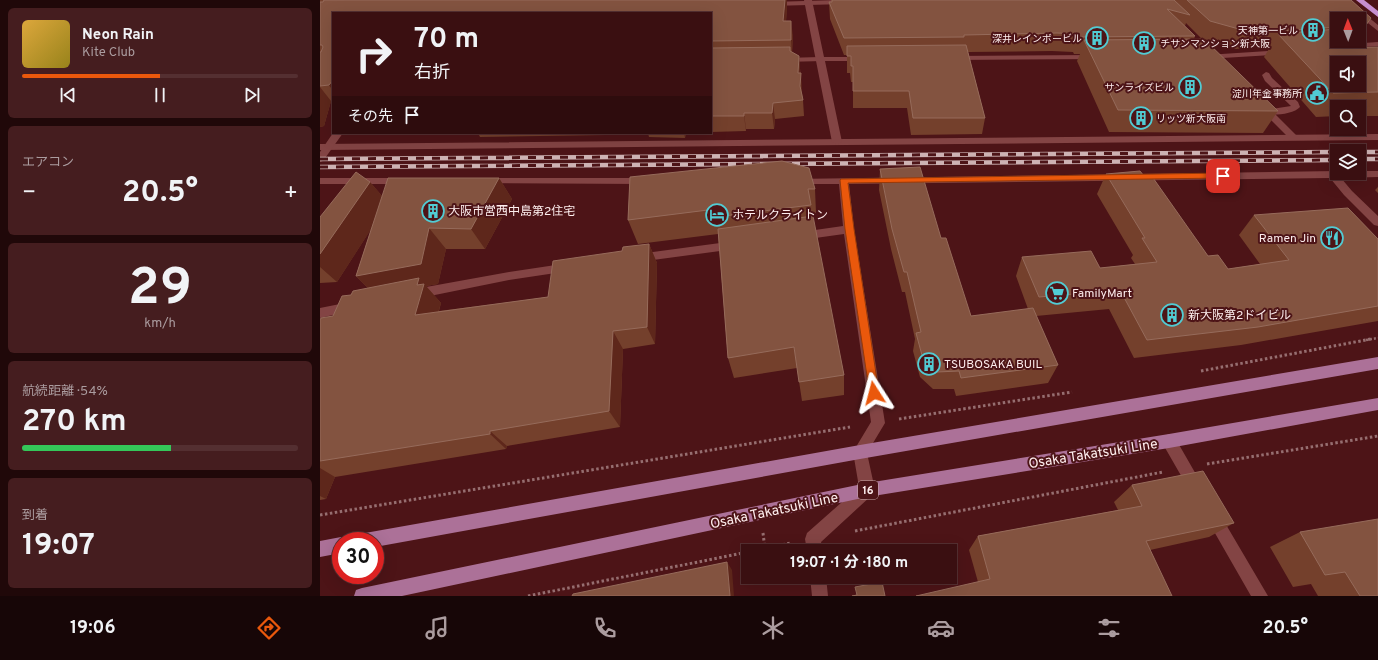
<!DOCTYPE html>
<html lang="ja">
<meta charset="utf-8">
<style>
:root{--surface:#3a0f11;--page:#451d1f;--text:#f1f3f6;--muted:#ab9c9f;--line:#542f31;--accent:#ea580c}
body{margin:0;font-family:Overpass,"Noto Sans JP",sans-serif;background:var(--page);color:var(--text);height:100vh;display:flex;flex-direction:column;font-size:15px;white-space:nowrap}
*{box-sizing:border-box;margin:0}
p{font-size:13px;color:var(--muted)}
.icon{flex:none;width:22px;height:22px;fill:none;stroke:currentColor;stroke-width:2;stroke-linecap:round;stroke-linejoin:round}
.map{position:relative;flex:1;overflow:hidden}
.details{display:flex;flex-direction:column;gap:8px;padding:8px;background:#200809;width:320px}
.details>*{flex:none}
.guide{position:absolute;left:12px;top:12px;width:380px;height:122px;border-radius:0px;box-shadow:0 4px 16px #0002,0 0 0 1px var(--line);background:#3a0f11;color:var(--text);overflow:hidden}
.needle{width:26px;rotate:359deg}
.fabs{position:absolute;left:1010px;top:12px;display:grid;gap:8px}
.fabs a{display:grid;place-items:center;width:36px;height:36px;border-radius:0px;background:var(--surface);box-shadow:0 4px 16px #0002,0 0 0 1px var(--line);font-size:20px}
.speed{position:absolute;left:12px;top:532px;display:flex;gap:8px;font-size:20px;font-weight:700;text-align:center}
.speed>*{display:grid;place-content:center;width:52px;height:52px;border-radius:50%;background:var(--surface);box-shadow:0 4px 16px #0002,0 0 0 1px var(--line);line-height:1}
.speed .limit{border:6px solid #d22;background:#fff;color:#111}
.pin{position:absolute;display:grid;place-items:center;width:34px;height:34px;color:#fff;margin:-17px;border-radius:8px;box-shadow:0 2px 6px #0006}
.me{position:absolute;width:44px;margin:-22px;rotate:351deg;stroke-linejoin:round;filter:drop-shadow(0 0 3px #0008)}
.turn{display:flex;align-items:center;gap:14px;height:84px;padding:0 16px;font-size:18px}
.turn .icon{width:52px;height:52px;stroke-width:2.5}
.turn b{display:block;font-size:28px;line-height:34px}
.then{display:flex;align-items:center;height:38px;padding:0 16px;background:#0003;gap:8px;font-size:15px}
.big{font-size:30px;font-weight:700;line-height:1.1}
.details .tile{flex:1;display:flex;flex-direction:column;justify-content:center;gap:6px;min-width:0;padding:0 14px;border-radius:6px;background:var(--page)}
.details .dial{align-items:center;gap:0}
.dial b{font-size:52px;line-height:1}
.song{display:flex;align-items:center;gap:12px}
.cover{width:48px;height:48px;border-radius:6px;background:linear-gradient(135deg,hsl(40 70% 55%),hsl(50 70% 35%))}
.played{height:4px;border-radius:2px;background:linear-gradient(90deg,var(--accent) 50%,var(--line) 50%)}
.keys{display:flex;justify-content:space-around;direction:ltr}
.heat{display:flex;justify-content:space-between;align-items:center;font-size:22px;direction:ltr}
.charge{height:6px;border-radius:3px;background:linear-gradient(90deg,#34c759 54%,var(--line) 0)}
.trip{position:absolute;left:421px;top:544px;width:216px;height:40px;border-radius:0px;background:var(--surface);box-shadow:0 4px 16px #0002,0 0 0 1px var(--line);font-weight:700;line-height:40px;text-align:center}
.tabs{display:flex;height:64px;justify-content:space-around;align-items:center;background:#170607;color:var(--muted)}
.tabs .icon{width:28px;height:28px}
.tabs .selected{color:var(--accent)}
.tabs b{font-size:18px;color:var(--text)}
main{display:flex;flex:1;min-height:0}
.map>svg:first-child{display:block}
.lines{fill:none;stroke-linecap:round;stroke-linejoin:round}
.path-far1{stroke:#966e70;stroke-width:2.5;stroke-dasharray:2 2;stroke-linecap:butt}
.path{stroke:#966e70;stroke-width:3;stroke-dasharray:2.5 2.5;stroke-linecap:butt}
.lane{fill:#834444;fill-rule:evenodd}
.street{fill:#834444;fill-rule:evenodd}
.secondary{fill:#834444;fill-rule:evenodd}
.primary{fill:#ac7198;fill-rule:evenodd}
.highway{fill:#c78fd0;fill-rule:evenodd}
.rail-casing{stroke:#cdb2b3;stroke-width:4.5}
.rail{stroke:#4d1417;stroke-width:3;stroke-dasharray:8;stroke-linecap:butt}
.wall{fill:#74402c}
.shaded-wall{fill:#5e271b}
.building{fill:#835340;stroke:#966b5b;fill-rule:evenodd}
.route{fill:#ea580c;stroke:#983908}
.labels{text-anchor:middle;stroke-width:4;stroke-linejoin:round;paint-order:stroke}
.far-poi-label{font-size:10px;fill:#fdeded;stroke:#4d1417;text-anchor:end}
.shield{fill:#4d1417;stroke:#c8acad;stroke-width:1}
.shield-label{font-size:11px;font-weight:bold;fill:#fdeded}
.poi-label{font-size:12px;fill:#fdeded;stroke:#4d1417;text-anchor:start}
.near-street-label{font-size:14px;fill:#fdeded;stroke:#4d1417}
</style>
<main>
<section class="details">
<div class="tile">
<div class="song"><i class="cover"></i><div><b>Neon Rain</b><p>Kite Club</p></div></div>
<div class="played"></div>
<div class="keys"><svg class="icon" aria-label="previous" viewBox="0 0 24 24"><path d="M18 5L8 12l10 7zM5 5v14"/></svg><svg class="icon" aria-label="pause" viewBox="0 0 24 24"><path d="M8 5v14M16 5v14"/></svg><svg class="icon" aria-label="next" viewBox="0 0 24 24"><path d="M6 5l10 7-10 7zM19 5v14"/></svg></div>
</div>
<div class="tile"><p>エアコン</p>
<div class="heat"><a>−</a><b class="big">20.5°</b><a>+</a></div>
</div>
<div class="tile dial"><b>29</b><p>km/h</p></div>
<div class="tile"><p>航続距離 · 54%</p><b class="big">270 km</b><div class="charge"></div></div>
<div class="tile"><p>到着</p><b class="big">19:07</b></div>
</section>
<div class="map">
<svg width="1058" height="596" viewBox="0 0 1058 596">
<rect width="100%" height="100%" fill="#4d1417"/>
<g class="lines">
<path class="path-far1" d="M1046 340 1058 338"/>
<path class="path" d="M881 371 1051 339
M579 419 752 392
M887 464 1058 436
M0 515 530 427
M535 531 843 472
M443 533 445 549
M433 551 471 543
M208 596 428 552"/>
<path class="lane" d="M946 72 949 73 952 78 978 102 980 107C974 114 954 116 945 114L943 112 945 110 971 106 945 81 942 75Z"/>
<path class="street" d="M518 0H526L529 2 525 4 451 6 447 4 451 2Z
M1019 0H1027L1058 25V31Z
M500 57 504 59 503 61 464 62 460 60 464 58Z
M1058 134V140L0 150V144Z
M1017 171V173H1039V171H1058V177L1021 178 1032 191 1058 216V226L1054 225 1024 195 1010 178 529 184 534 229 565 423 547 453 555 490 552 495 501 542 503 551H487L485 539 487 533 539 487 533 452 551 422 524 234 481 240 477 239 475 236 477 233 481 232 523 226 519 184H477L472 181 473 179Z
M0 178H83L88 181 83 184H0Z
M165 178H325L330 181 325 184 161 183 160 181Z
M415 241 419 242 421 245 419 248 415 249 318 262 314 261 312 258 314 255 318 254Z
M249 263 253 264 255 267 253 270 249 271 189 280 95 299 91 297 89 294 91 291 95 289 189 272Z
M30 302 34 304 36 307 34 310 0 318V308Z
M849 434 854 436 881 483 884 488 881 493 876 495 871 493 844 446 842 441 844 436Z
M893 508 898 511 948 596H931L888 521 885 516 888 511Z
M490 577H506L508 596H492Z"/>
<path class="secondary" d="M484 0H492L504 57H543L547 59 543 61H505L522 142 517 145 512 142Z
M1058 42V46L1015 49 1011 47 1015 45Z
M963 50 967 52 966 54 886 59 882 57 886 55Z
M775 55 779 57 778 59 634 60 630 58 634 56Z
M942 103 945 104 979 138 977 140H971L939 108 938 106 939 104Z
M13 133H23L3 161 0 162V152Z"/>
<path class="primary" d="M1058 357V369L540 459 55 547V541H37L39 535 45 533 540 445Z
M1058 398V410L849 448 547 497 82 596H34L36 590 42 588 547 483 849 434Z
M21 537 27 541H21V553L0 557V541Z"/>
<path class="highway" d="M1036 0H1044L1058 11V17Z"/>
<g class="rail-casing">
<path id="rail" d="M1039 152H1058
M0 159 1017 152
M1039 159H1058
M0 167 1017 160"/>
</g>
<use href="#rail" class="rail"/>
</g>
<path class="wall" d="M0 0H467V7L466 21 473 36 472 52 479 56 482 93 483 100 484 116 455 119 454 129H426V131L391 132V13H13V101H11L4 126 0 127Z
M511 0H1031L1051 18 1039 35V19H1017V41H1035L1029 48 1058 47V116H1039V107H1017V116L996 117 944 57 949 49H938L936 47 916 49 881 38 866 23 865 26 875 36 874 39 958 111 943 133 789 132 757 61 760 54H754L753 52 732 51 648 52 665 118 662 134 591 135 587 108H533V82H531L530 73H527V55H524L510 19 509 2H511Z
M158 133H287L286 135 160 137Z
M328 133H366L365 138 329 137Z
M560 169 621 238 651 316 708 309 696 276 702 257 780 268 815 264 811 258 813 255 777 194 786 174 888 256 908 269 940 264 919 235 934 215 1058 239V321L921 345 814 358 789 309 716 316 738 365 728 383 636 396 634 389H613L600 377 593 351 595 339 585 292H582L571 249 559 190Z
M310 177 495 189 496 213H492V217L524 375V395L482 401 477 368 414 378 408 358 398 234 318 244 308 220Z
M179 178 192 199 165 249H126L118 284 106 286 121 303 119 311 228 297 302 251 329 244 337 263 335 344 303 349 300 427 187 446 186 449 15 477 6 499 0 500V320L13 316 31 295 48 288 36 276 51 229 17 282 0 283V217L50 182 62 196Z
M1058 187V193L1055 190Z
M812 485 914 523 889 537 830 550 658 582 649 550 658 536 798 510 794 502Z
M980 532 1058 596H998L991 584 973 587 950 547Z"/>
<path class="shaded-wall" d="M465 0H467V7L465 37 463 21Z
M471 21 473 36 472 56 471 40Z
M479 56 480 71 479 89 478 73Z
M481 73 482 89V102L480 86Z
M13 80V91L9 85Z
M0 87 11 101 4 126 0 127Z
M453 103 455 119 454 129 452 113Z
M424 113 426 129V131L424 116Z
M364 133H366L365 138Z
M179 178 192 199 165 249 151 229Z
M50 182 68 203 17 282 0 267V254Z
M109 228 126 249 118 284 106 286 121 303 112 332 56 296 36 276Z
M329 244 337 263 335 344 327 327Z
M293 331 303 349 300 427 289 411Z
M170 431 187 446 186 449 170 434Z
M0 468 15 477 6 499 0 496Z
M407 562 412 570 414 596H410Z"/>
<path class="building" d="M4 0H465L463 21H471V40L391 41V13H13V80L9 85 0 86V52H1L3 47 2 45H0V2H3Z
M512 0H854L870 15 847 9 875 36 760 37 759 34 737 33 644 35V37L524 38 509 2H512Z
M867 0H1031L1051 18 1046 25H1039V19H1017V27L948 32 946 30 926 31 890 21Z
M1044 27 1039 33V28Z
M1017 29V41H1033L1028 48 1058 47V92L1013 93 958 34ZM1017 63H1039V85H1017Z
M884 39 958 111 798 110 764 40Z
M646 45 665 118H593L589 91H533V66H531V56H527V46Z
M470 47V51L479 56 478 73H481L480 86 483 100 453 103 452 113H424V116H391V48Z
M462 161 489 168 495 189H488L491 205 396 217V209L308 220 310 177Z
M600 167 621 238H626L651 316 713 308 738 365 641 378 639 371 617 372 603 359 596 333 601 332 587 272H584L572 229 560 169Z
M820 171 824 176 831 175 888 256 898 255 908 269 969 260 934 215 1028 208 1058 239V306L938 327 827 340 800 290 719 297 702 257 771 251 780 268 837 262 822 238H825L786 174Z
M36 172 50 182 0 254V217Z
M68 178H179L151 229 109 228 101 264 36 276Z
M493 216 524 375 479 382 474 347 408 358 398 229Z
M329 244 327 327 293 331 289 411 170 431V434L0 461V320L1 318 13 316 22 296 31 295 33 291 99 278 97 285 104 284 95 315 228 297 233 261 302 251 303 247Z
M883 471 914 523 826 541 852 596H596L670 579 658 536 822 506 812 485Z
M1058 519V596H1040L1025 572 1005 575 980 532Z
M407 562 410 596H252L253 594Z
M562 582 565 596H532L537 595 535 587Z"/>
<path class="route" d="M903 173 907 176 905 178 528 183 534 229 559 393 558 396 554 397 550 396 525 229 520 180 521 179Z"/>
<defs>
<g id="building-ring" transform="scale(1.15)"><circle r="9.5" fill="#4d1417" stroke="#51ccd4" stroke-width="1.5"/><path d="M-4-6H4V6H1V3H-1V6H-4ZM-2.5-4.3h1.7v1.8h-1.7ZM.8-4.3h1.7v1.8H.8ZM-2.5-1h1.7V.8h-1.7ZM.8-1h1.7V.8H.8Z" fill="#51ccd4"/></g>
<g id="civic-ring" transform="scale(1.15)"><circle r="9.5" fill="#4d1417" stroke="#51ccd4" stroke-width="1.5"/><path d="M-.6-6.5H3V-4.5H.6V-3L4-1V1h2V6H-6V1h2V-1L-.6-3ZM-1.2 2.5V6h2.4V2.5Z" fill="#51ccd4"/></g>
<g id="hotel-ring" transform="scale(1.15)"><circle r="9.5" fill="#4d1417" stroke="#51ccd4" stroke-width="1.5"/><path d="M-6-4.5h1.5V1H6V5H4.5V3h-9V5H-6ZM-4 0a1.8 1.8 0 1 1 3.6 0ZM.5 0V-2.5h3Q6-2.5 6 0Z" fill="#51ccd4"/></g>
<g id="restaurant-ring" transform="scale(1.15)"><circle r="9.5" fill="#4d1417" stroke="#51ccd4" stroke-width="1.5"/><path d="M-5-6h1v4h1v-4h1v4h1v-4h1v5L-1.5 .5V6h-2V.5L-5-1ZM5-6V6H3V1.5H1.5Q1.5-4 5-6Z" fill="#51ccd4"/></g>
<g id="supermarket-ring" transform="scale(1.15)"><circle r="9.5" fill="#4d1417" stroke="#51ccd4" stroke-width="1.5"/><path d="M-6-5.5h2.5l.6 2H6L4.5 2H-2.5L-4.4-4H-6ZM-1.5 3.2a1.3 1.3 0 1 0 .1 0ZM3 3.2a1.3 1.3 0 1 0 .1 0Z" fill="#51ccd4"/></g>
</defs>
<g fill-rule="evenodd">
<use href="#building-ring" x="993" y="30"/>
<use href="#building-ring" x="777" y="38"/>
<use href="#building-ring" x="824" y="43"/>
<use href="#building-ring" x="870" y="87"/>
<use href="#civic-ring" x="997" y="93"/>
<use href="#building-ring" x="821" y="118"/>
<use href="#building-ring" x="113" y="211"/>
<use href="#hotel-ring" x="397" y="215"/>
<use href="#restaurant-ring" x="1012" y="238"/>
<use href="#supermarket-ring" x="737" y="293"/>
<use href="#building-ring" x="852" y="315"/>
<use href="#building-ring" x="609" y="364"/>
</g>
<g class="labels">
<g class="far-poi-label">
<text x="978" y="34">天神第一ビル</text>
<text x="762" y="42">深井レインボービル</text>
<text x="840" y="47" text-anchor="start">チサンマンション新大阪</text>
<text x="854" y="91">サンライズビル</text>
<text x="982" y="97">淀川年金事務所</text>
<text x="836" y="122" text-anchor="start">リッツ新大阪南</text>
</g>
<rect class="shield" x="538" y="481" width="20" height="18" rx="3"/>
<g class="shield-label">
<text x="548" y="494">16</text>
</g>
<g class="poi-label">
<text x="128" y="215">大阪市営西中島第2住宅</text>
<text x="412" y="219">ホテルクライトン</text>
<text x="996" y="242" text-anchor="end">Ramen Jin</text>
<text x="752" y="297">FamilyMart</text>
<text x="868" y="319">新大阪第2ドイビル</text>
<text x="624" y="368">TSUBOSAKA BUIL</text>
</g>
<g class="near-street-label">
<text transform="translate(773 453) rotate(-9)" y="5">Osaka Takatsuki Line</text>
<text transform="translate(454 510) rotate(-12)" y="5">Osaka Takatsuki Line</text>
</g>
</g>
</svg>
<div class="fabs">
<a><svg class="needle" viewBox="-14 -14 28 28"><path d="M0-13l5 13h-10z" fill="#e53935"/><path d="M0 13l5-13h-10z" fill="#ab9c9f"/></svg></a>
<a><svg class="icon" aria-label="sound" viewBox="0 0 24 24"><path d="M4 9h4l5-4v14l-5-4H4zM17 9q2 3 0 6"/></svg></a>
<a><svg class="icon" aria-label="search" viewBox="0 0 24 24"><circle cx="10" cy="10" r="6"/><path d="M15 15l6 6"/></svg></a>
<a><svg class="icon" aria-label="layers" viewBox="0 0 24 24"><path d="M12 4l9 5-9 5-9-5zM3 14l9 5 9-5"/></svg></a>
</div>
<div class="speed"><div class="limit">30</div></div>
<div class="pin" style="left:903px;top:176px;background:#d93025"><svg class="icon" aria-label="arrive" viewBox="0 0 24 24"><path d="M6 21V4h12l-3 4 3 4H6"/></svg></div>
<svg class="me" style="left:554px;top:393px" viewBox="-20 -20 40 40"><path d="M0-17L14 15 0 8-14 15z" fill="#ea580c" stroke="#fff" stroke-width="4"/></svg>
<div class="trip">19:07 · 1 分 · 180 m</div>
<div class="guide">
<div class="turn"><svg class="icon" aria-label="right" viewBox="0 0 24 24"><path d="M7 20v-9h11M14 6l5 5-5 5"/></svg><div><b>70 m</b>右折</div></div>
<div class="then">その先<svg class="icon" aria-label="arrive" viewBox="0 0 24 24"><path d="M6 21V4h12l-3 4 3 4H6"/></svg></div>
</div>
</div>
</main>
<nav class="tabs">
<b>19:06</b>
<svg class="icon selected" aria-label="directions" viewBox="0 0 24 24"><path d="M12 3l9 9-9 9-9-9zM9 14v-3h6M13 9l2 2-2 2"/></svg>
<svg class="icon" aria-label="music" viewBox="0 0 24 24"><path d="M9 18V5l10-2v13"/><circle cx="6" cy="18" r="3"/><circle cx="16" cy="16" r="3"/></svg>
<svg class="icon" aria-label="phone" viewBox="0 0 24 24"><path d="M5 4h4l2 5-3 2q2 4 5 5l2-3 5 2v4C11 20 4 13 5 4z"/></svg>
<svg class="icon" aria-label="climate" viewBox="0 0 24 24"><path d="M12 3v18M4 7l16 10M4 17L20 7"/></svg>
<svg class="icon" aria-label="car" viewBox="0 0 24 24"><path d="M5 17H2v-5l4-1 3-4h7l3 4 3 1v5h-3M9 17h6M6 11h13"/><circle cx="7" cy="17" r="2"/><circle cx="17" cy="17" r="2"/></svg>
<svg class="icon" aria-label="filters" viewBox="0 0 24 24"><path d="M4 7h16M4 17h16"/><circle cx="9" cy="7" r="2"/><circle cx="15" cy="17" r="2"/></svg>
<b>20.5°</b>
</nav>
